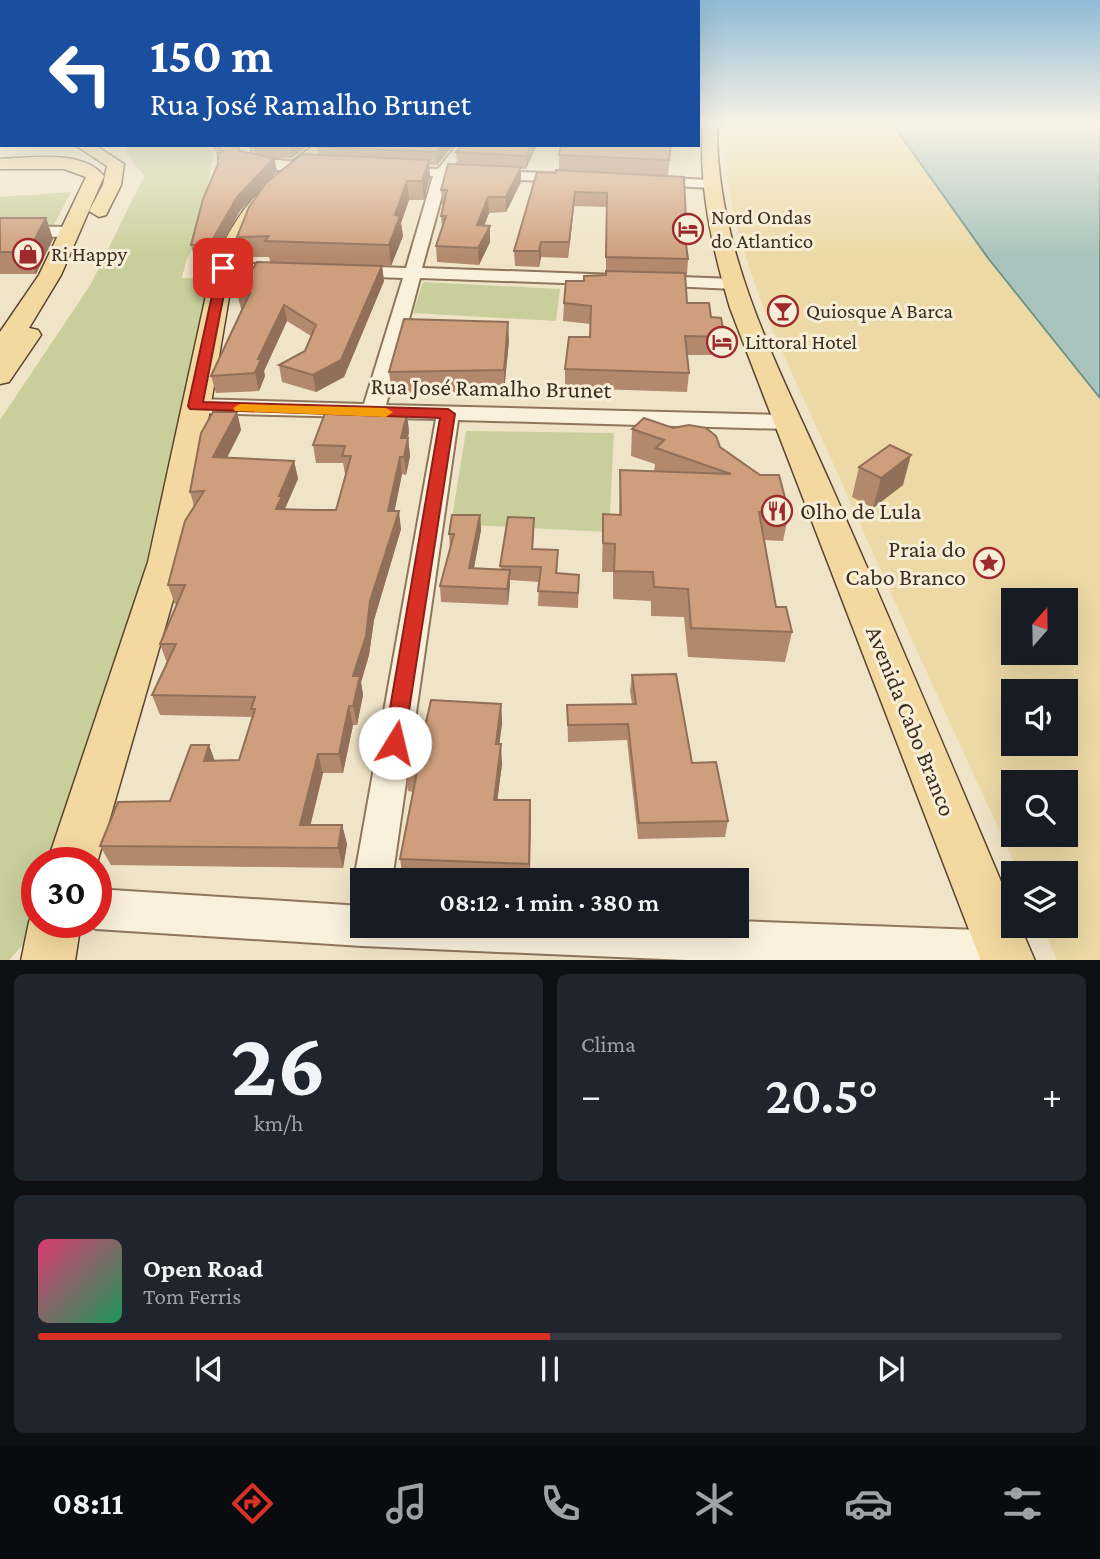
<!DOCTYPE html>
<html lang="pt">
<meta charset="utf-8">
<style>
:root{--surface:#171b24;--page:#20242c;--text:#f1f3f6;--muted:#9ea1a6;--line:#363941;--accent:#d93025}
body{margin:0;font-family:"Crimson Pro",serif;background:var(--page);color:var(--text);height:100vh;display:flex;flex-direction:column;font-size:26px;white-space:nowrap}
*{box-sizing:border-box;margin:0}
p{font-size:23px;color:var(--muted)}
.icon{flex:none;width:38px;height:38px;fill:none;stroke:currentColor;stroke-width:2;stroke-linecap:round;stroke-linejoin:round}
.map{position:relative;height:960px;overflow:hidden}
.drawer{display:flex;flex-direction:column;gap:14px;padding:14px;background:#0d0f14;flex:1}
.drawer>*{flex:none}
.hud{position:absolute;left:0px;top:0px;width:700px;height:147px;box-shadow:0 7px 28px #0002;background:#1a4fa0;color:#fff;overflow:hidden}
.needle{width:46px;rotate:20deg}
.buttons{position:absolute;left:1001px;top:588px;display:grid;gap:14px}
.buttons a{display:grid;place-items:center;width:77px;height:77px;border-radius:0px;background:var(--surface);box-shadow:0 7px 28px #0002;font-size:35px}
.speed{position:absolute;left:21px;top:847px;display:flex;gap:14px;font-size:35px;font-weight:700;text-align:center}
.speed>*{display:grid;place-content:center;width:91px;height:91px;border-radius:50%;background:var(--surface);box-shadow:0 7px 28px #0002;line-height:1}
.speed .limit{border:10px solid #d22;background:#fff;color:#111}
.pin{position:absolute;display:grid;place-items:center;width:60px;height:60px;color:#fff;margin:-30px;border-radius:14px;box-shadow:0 4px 10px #0006}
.me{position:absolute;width:77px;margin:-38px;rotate:9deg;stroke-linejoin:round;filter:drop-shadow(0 0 5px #0008)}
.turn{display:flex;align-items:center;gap:24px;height:147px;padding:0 35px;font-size:32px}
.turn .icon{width:91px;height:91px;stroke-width:2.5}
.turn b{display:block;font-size:49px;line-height:60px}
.big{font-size:52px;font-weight:600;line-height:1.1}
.drawer .widget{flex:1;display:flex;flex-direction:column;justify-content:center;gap:10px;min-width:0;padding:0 24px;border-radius:10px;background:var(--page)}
.drawer .dial{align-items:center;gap:0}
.dial b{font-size:91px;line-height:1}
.song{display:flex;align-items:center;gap:21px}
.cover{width:84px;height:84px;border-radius:10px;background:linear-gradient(135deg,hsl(340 70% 55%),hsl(150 70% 35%))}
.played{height:7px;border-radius:4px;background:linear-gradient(90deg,var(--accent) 50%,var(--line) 50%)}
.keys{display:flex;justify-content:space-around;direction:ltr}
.heat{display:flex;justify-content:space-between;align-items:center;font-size:38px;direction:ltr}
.drawer .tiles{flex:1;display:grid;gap:14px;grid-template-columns:1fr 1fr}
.widget:last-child{grid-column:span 2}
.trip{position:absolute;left:350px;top:868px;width:399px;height:70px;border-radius:0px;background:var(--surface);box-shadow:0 7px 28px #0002;font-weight:600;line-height:70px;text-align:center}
.tab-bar{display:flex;height:112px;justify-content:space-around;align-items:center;background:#090b0e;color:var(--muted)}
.tab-bar .icon{width:49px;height:49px}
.tab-bar .on{color:var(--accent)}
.tab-bar b{font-size:32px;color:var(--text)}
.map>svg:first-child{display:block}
.green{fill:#c9cf9b}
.sand{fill:#ecd9a5;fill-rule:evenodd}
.water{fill:#a9c4bc;stroke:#6f938a;stroke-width:2}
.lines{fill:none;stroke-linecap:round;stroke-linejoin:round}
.minor-casing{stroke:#8d765c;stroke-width:4}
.major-casing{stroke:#5b4430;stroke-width:3}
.minor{fill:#faf1dc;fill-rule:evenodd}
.major{fill:#f3d9a0;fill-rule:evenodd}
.wall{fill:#b2896c}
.shaded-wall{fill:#916f58}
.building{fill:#cf9f7d;stroke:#916f58;stroke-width:2}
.route{fill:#d93025;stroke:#8d1f18;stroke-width:2}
.slow{fill:#f59e0b}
.labels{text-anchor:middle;stroke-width:6;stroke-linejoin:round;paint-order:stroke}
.far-poi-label{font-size:21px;fill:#3d2e20;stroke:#f7eed8;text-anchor:start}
.street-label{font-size:24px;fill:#3d2e20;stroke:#f7eed8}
.poi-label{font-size:24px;fill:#3d2e20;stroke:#f7eed8;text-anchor:start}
</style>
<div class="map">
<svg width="1100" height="961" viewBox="0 0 1100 961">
<rect width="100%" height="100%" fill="#f0e4c8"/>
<path class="green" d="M128 145H205L214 153 197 240 186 261 182 278 210 279 103 753 71 863H37V922H44L9 960 0 961V420L91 284 144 176 126 153Z
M71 192 53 226 0 225V197Z
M423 282 560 289 556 321 413 313Z
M466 431 614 433 609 532 451 524Z"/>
<path class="sand" d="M723 122H891L988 258 1100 398V960H1057L1042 926H1066V873H1019C958 740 896 607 837 472 789 364 722 243 723 122ZM1013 600H1066V653H1013ZM1013 691H1066V744H1013ZM1013 782H1066V835H1013Z"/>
<path class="water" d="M891 122H1100V398L988 258Z"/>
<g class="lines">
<g class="minor-casing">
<path id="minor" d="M237 145H249L251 154 256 158 320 164 327 168 320 172C295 170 242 176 237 145Z
M457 145H470L451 169 568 174 575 178 568 182 447 177 422 268 618 275 627 280 618 285 420 278 386 405 786 415 797 422 786 429 458 420 392 880H362V894L354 880 436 419 195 413 184 406 195 399 364 404 403 278 350 276 342 271 350 266 406 268 433 176 398 175 391 171 398 167 438 169Z
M650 177 709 180 716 184 709 188 645 184 643 181Z
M0 226 70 227 78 232 70 237 0 236Z
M223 263 286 265 294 270 286 275 217 272 215 268Z
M654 276 734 279 743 284 734 289 648 285 645 281 648 277Z
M96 889 362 906V926H737V921L1005 931 1020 937 1026 952 1022 961H710L362 946 96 929 82 922H96Z"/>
</g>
<g class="major-casing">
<path id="major" d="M703 122H717C715 255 782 373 834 492 895 630 954 770 1013 910V926H1020L1035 961H981L730 308C712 246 698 187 703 122Z
M75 145H95L124 164 121 185 106 215 99 217 89 211 103 185 107 166Z
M314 145H333L268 200 251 225 234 268 184 562 97 863H47L148 562 212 268C237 209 263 182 314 145Z
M0 159C30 158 82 149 104 176L61 275 29 328 38 330 41 335 9 382 0 384V332L39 275 86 177 64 169H0Z
M37 904V922H81L75 961H21L29 922Z"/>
</g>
<use href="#minor" class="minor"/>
<use href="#major" class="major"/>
</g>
<path class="wall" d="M211 145H237L240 151 255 154 251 145H309L292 158H274L277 171 240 211 210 265 199 266 197 260 195 261 191 245 218 164V155Z
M453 145 437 165H429L430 177 424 200H409L401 223 403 236 391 266 270 262 269 257H241L237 237 319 155 318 147Z
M462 145H537L526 169H521V182L506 212 489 213 484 226 490 242 479 265 437 262 436 246 442 227 441 216 443 205H442L441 190 457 164 456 152Z
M561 145H679H671L668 176 686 222 685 235 688 259 687 275 685 274 687 303 711 317 725 337 723 355H687L689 373 687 392 565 388V369L590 337 591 324 563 321 564 303 584 281 606 275V207L574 206 568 258 541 257 539 267 515 266 514 251 556 173 559 170V155Z
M0 218H46L53 239 36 274H0Z
M382 266 384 281 344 377 316 392 282 382 279 365 305 351 311 336 287 321 264 371 265 376 259 391 216 393 211 376 243 309H241L237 293Z
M509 341 504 391 392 393 389 372Z
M237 412 241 430 227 458 294 461 298 479 285 509 336 510 346 474H345L343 463H316L313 445 407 414 409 432 408 438 410 456 406 475 402 474 394 511 401 529 374 620 369 655 361 683 363 695 357 725H353L343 773H323L310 825H342L347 844 343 868 111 865 100 846 170 801 209 745 215 761 239 760 252 717 160 715 152 695 167 663 160 644 177 604H175L168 585 194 506 190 492Z
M632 429 720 447 789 513 783 541 764 540 776 607 792 632 785 662 688 657 684 617 651 616V601L613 599V572H602L603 514 619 515 620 470 654 471 655 464 631 456Z
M859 467 903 485 873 508 852 497Z
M480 515 481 530 474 568 501 569 500 566 534 532 533 549 558 565 557 573 579 575 578 608 538 606 539 582 510 580 508 605 441 602 440 586 450 549 449 534Z
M632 675 692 763 728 821 725 837 638 839 627 740 568 742 567 705 632 704 630 691Z
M501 704 502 723 499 744 502 764 497 800 531 820 530 880H451L403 878 400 859 413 792 408 791 405 772 422 740Z"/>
<path class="shaded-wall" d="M290 145H309L292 158Z
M442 145H453L437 165 436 152Z
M531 145H537L526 169V156Z
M274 158 277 171 240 211 210 265 207 249 237 197Z
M429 160 430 177 424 200 422 181Z
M521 167V182L506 212V197Z
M407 181 409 200 401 223 403 236 391 266 389 245 395 215Z
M575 192 574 206 568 258 569 242Z
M488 197 489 213 478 242 477 225Z
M46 218 53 239 36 274 28 252Z
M490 226V242L479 265 478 248Z
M541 242V257L539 267V251Z
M382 266 384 281 344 377 316 392 313 375Z
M284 305 287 321 264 371 265 376 259 391 255 373 258 359Z
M508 322 509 341 504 391V370Z
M237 412 241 430 218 475 213 457Z
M407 414 409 432 403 455 401 438Z
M408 438 410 456 406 475 404 457Z
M911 455 903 485 873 508 881 478Z
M400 457 402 474 391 529 388 511Z
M294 461 298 479 285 508 287 514 276 509 279 496Z
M399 511 401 529 374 620 369 655 361 682 363 695 357 725 353 706V676L370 601Z
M480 515 481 530 471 583 469 568Z
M510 570V585L508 605 507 589Z
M501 704 502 723 497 764 496 744Z
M349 706 353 725 343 773 339 754Z
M501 744 502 764 495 819 494 800Z
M209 745 216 765 204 761Z
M318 754 323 773 306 844 300 825Z
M530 800 531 820 529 880V864Z
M342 825 347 844 343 868 338 848Z"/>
<path class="building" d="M218 145H237L240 151 274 158 237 197 207 249 195 250 197 245H191L203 199 218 164V154L223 151Z
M319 145H442L436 152 318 147Z
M462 145H531L526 156 456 152Z
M561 145H671L669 160 559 155Z
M302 154 429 160 422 181H407L395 215 400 216 389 245 265 241 269 236 237 237 249 207 266 183Z
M448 164 521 167 506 197H488L477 225 490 226 478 248 436 246 446 216H441L447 190H441Z
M556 170 684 177 686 222H683L688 259 606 257 607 193 575 192 569 242H541L539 251H514L537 172 556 173Z
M0 218H46L28 252H0Z
M257 262 382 266 341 360 313 375 279 365 305 351 316 325 284 305 258 359H261L255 373 211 376 250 293H237Z
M606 271 685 273 687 303H709L711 317 721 318 725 337 685 336 689 373 565 369 569 337H590L591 306 564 303 566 281H584V276L606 275Z
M404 319 508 322 504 370 389 372Z
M213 412H237L213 457 294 461 279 496H282L276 509 315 510H336L351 456H342L345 446 313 445 325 413 407 414 401 438H408L404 457H400L388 511H399L370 601 366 636 353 676H360L353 706H349L339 754H318L300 825H342L338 848 100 846 118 802 170 801 191 745H209L204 761 239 760 255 709H251L255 697 152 695 176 644H160L185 585H168L185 521 204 491 190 492 201 433Z
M644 418 673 428 689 425 706 428 716 436 720 447 760 475H779L789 513 759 512 776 607H786L792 632 691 628 688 589 654 587 653 572 614 571 615 544 603 543V514L621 515 620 470 731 474 656 448 664 440 632 429Z
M890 445 911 455 881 478 859 467Z
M452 515H480L469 568 510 570 507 589 440 586 454 534H449Z
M508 517 534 518 532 549 558 550 556 573 579 575 578 593 538 591 541 567 500 566Z
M676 674 692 763 716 762 728 821 639 823 628 724 568 725 567 705 636 704 632 675Z
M431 700 501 704 496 744H501L494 800H530L529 864 400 859 417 772H405L412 740H422Z"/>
<linearGradient id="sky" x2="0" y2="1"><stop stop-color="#8fbad6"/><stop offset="0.48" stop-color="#f8f3e6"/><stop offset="1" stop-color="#f8f3e6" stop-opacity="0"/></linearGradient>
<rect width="1100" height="256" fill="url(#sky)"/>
<path class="route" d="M223 265 229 268 203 402 448 409 455 414 403 749 395 752 387 749 384 743 440 418 190 409 188 406 218 268Z"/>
<path class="slow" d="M240 404 386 408 393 412 386 417 235 411 233 408Z"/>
<defs>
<g id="hotel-ring" transform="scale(1.575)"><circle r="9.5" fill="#f7eed8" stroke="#9e2a2b" stroke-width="1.5"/><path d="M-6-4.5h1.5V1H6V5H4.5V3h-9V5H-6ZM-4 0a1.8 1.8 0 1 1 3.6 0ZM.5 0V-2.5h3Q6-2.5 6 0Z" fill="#9e2a2b"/></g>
<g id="shop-ring" transform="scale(1.575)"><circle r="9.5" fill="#f7eed8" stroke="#9e2a2b" stroke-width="1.5"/><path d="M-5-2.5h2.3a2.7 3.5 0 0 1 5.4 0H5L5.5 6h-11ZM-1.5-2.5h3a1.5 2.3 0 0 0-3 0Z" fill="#9e2a2b"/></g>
<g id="bar-ring" transform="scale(1.575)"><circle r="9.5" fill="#f7eed8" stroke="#9e2a2b" stroke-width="1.5"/><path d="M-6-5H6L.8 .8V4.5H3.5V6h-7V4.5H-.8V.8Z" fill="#9e2a2b"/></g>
<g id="restaurant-ring" transform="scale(1.575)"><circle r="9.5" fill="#f7eed8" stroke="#9e2a2b" stroke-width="1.5"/><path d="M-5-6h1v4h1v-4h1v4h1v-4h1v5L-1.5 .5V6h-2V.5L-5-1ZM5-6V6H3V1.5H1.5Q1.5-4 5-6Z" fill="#9e2a2b"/></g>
<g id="sight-ring" transform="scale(1.575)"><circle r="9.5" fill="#f7eed8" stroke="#9e2a2b" stroke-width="1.5"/><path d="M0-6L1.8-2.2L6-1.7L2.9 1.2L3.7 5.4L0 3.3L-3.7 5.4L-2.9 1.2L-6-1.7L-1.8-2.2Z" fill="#9e2a2b"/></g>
</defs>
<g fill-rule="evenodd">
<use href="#hotel-ring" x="688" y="229"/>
<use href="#shop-ring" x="28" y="254"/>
<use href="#bar-ring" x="783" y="311"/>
<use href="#hotel-ring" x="722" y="342"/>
<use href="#restaurant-ring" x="777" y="511"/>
<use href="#sight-ring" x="989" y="563"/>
</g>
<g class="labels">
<g class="far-poi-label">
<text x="711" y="224">Nord Ondas<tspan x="711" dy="24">do Atlantico</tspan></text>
<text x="51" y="261">Ri Happy</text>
<text x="806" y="318">Quiosque A Barca</text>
<text x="745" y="349">Littoral Hotel</text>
</g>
<g class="street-label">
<text transform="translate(491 388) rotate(1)" y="8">Rua José Ramalho Brunet</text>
<text transform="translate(911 721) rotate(68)" y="8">Avenida Cabo Branco</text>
</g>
<g class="poi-label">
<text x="800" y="519">Olho de Lula</text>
<text x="966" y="557" text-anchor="end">Praia do<tspan x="966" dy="28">Cabo Branco</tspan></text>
</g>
</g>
</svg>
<div class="buttons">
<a><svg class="needle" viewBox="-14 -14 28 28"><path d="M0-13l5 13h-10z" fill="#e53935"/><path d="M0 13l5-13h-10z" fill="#9ea1a6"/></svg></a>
<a><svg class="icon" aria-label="sound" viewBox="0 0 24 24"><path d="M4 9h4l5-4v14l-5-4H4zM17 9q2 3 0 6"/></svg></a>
<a><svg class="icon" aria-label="search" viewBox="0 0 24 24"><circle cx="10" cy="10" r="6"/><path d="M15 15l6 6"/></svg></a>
<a><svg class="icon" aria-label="layers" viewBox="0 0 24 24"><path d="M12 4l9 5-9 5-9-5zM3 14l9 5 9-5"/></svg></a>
</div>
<div class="speed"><div class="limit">30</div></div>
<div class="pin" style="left:223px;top:268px;background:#d93025"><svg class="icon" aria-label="arrive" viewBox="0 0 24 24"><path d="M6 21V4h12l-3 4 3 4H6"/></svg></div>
<svg class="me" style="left:395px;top:743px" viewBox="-20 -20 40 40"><circle r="19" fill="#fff"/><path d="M0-13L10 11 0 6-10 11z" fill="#d93025"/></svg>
<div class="trip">08:12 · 1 min · 380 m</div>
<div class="hud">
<div class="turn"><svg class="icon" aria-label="left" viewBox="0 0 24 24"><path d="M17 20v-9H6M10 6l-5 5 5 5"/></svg><div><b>150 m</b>Rua José Ramalho Brunet</div></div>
</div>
</div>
<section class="drawer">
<div class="tiles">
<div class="widget dial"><b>26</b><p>km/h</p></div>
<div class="widget"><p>Clima</p>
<div class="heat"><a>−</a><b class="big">20.5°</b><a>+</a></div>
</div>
<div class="widget">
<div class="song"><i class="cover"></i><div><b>Open Road</b><p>Tom Ferris</p></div></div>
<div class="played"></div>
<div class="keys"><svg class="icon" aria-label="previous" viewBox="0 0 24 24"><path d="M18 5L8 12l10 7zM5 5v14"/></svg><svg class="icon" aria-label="pause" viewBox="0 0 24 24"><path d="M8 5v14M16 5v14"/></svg><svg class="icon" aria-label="next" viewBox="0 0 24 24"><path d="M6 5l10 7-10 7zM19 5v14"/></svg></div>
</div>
</div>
</section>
<nav class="tab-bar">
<b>08:11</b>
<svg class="icon on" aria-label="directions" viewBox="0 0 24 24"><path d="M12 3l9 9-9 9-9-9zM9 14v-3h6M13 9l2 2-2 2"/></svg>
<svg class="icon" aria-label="music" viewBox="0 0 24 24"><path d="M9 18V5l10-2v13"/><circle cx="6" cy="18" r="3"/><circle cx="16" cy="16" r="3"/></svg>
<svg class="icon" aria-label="phone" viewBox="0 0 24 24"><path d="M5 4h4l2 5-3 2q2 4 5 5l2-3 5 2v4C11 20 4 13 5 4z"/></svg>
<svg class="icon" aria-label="climate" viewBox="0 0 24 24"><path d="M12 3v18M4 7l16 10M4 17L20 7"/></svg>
<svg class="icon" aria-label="car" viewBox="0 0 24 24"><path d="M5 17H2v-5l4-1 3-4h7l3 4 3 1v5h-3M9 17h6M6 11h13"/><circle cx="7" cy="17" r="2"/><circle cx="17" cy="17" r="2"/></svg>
<svg class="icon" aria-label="filters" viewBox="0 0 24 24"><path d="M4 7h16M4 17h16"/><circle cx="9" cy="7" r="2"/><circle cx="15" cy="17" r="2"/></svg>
</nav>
